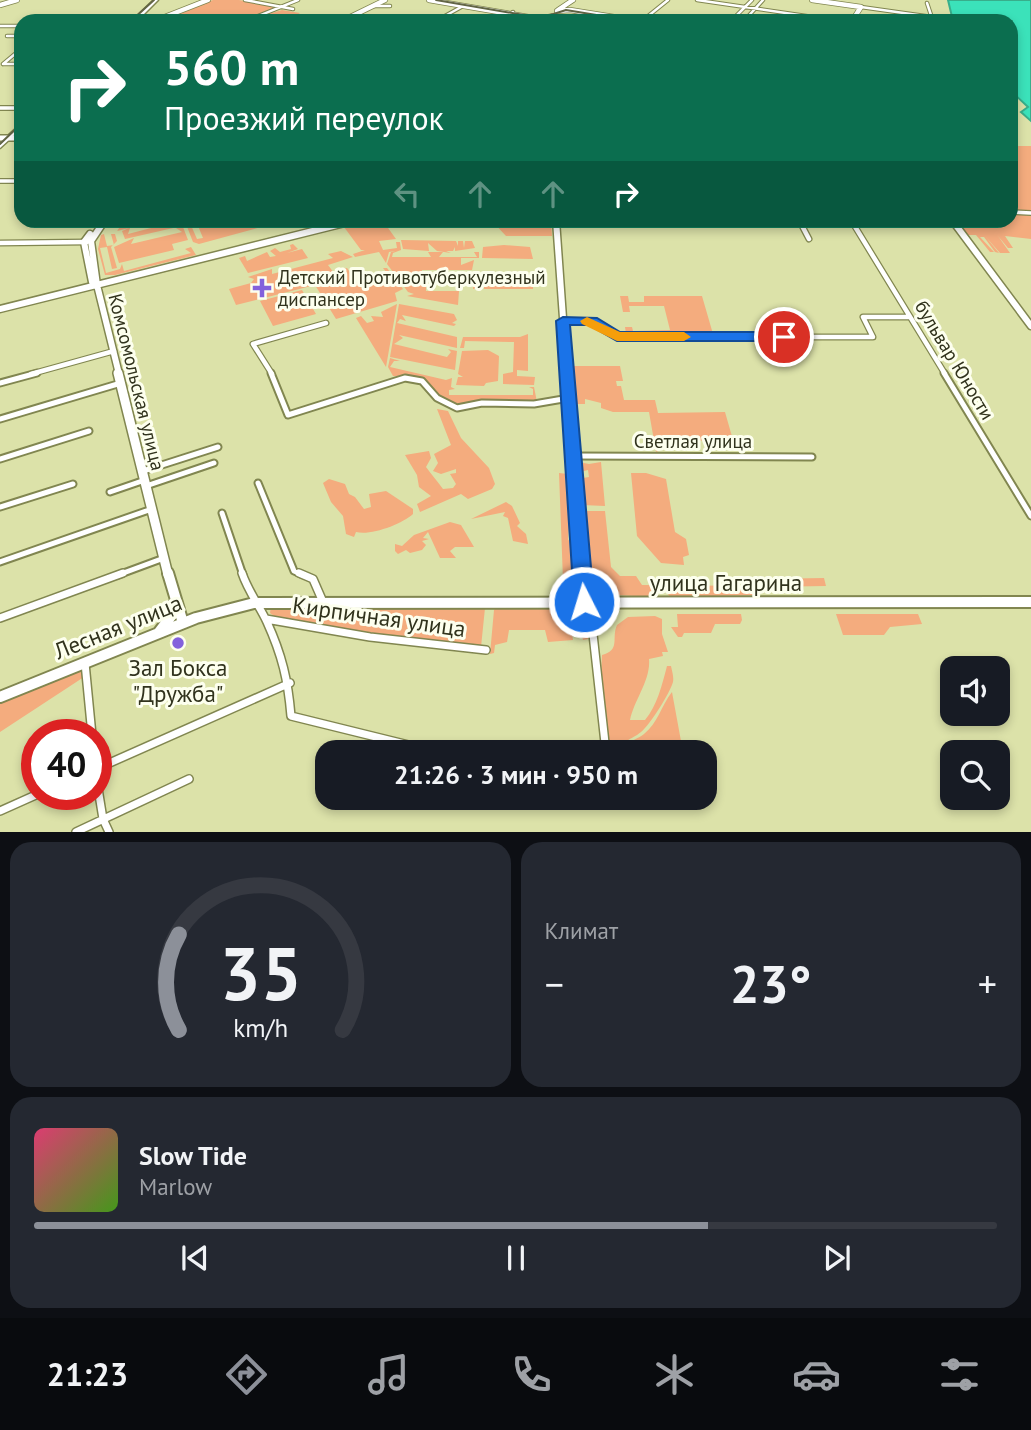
<!DOCTYPE html>
<html lang="ru">
<meta charset="utf-8">
<style>
:root{--surface:#171b24;--page:#242831;--text:#f1f3f6;--muted:#9ea1a6;--line:#363941;--accent:#8c9099}
body{margin:0;font-family:"PT Sans",sans-serif;background:var(--page);color:var(--text);height:100vh;display:flex;flex-direction:column;font-size:26px;white-space:nowrap}
*{box-sizing:border-box;margin:0}
p{font-size:23px;color:var(--muted)}
.icon{flex:none;width:38px;height:38px;fill:none;stroke:currentColor;stroke-width:2;stroke-linecap:round;stroke-linejoin:round}
.map{position:relative;height:832px;overflow:hidden}
.drawer{display:flex;flex-direction:column;gap:10px;padding:10px;background:#0d0f14;flex:1}
.drawer>*{flex:none}
.guide{position:absolute;left:14px;top:14px;width:1004px;height:214px;border-radius:21px;box-shadow:0 4px 10px #0003;background:#0b6e4f;color:#fff;overflow:hidden}
.buttons{position:absolute;left:940px;top:656px;display:grid;gap:14px}
.buttons a{display:grid;place-items:center;width:70px;height:70px;border-radius:14px;background:var(--surface);box-shadow:0 4px 10px #0003;font-size:35px}
.speed{position:absolute;left:21px;top:719px;display:flex;gap:14px;font-size:35px;font-weight:700;text-align:center}
.speed>*{display:grid;place-content:center;width:91px;height:91px;border-radius:50%;background:var(--surface);box-shadow:0 4px 10px #0003;line-height:1}
.speed .limit{border:10px solid #d22;background:#fff;color:#111}
.pin{position:absolute;display:grid;place-items:center;width:60px;height:60px;color:#fff;margin:-30px;border:4px solid #fff;border-radius:50%;box-shadow:0 2px 7px #0007}
.me{position:absolute;width:77px;margin:-38px;rotate:355deg;stroke-linejoin:round;filter:drop-shadow(0 0 5px #0008)}
.turn{display:flex;align-items:center;gap:24px;height:147px;padding:0 35px;font-size:32px}
.turn .icon{width:91px;height:91px;stroke-width:2.5}
.turn b{display:block;font-size:49px;line-height:60px}
.lanes{display:flex;align-items:center;height:66px;padding:0 35px;background:#0003;justify-content:center;gap:35px;direction:ltr}
.lanes .off{opacity:.35}
.big{font-size:52px;font-weight:800;line-height:1.1}
.drawer .tile{flex:1;display:flex;flex-direction:column;justify-content:center;gap:10px;min-width:0;padding:0 24px;border-radius:21px;background:var(--page)}
.drawer .dial{align-items:center;gap:0}
.dial svg{height:182px;overflow:visible;fill:none;stroke:var(--line);stroke-width:7;stroke-linecap:round;text-anchor:middle}
.dial text{fill:var(--text);stroke:none}
.song{display:flex;align-items:center;gap:21px}
.cover{width:84px;height:84px;border-radius:10px;background:linear-gradient(135deg,hsl(340 70% 55%),hsl(100 70% 35%))}
.played{height:7px;border-radius:4px;background:linear-gradient(90deg,var(--accent) 70%,var(--line) 70%)}
.keys{display:flex;justify-content:space-around;direction:ltr}
.heat{display:flex;justify-content:space-between;align-items:center;font-size:38px;direction:ltr}
.drawer .tiles{flex:1;display:grid;gap:10px;grid-template-columns:1fr 1fr}
.tile:last-child{grid-column:span 2}
.trip{position:absolute;left:315px;top:740px;width:402px;height:70px;border-radius:21px;background:var(--surface);box-shadow:0 4px 10px #0003;font-weight:800;line-height:70px;text-align:center}
.dock{display:flex;height:112px;justify-content:space-around;align-items:center;background:#090b0e;color:var(--muted)}
.dock .icon{width:49px;height:49px}
.dock .selected{color:var(--accent)}
.dock b{font-size:32px;color:var(--text)}
.map>svg:first-child{display:block}
.green{fill:#f4ac7e}
.water{fill:#3be2ba;stroke:#38ae8b;stroke-width:2}
.lines{fill:none;stroke-linecap:round;stroke-linejoin:round}
.street-far4-casing{stroke:#818650;stroke-width:4.5}
.street-far3-casing{stroke:#818650;stroke-width:6}
.street-far2-casing{stroke:#818650;stroke-width:7}
.street-far1-casing{stroke:#818650;stroke-width:9}
.street-casing{stroke:#818650;stroke-width:10}
.secondary-far4-casing{stroke:#818650;stroke-width:6}
.secondary-far3-casing{stroke:#818650;stroke-width:8}
.secondary-far2-casing{stroke:#818650;stroke-width:9}
.secondary-far1-casing{stroke:#818650;stroke-width:12}
.secondary-casing{stroke:#818650;stroke-width:14}
.highway-casing{stroke:#818650;stroke-width:3}
.street-far4{stroke:#fff;stroke-width:2.5}
.street-far3{stroke:#fff;stroke-width:3.5}
.street-far2{stroke:#fff;stroke-width:4.5}
.street-far1{stroke:#fff;stroke-width:5}
.street{stroke:#fff;stroke-width:7}
.secondary-far4{stroke:#fff;stroke-width:4.5}
.secondary-far3{stroke:#fff;stroke-width:5}
.secondary-far2{stroke:#fff;stroke-width:6}
.secondary-far1{stroke:#fff;stroke-width:9}
.secondary{stroke:#fff;stroke-width:10}
.highway{fill:#fff;fill-rule:evenodd}
.tram{stroke:#626545;stroke-width:2}
.route{fill:#1a73e8;stroke:#114b97;stroke-width:2}
.slow{fill:#f59e0b}
.poi-dot{fill:#8361dc;stroke:#fdffee;stroke-width:2.5}
.labels{text-anchor:middle;stroke-width:6;stroke-linejoin:round;paint-order:stroke}
.poi-label{font-size:19px;fill:#31331d;stroke:#fdffee;text-anchor:start}
.street-label{font-size:19px;fill:#31331d;stroke:#fdffee}
.near-street-label{font-size:23px;fill:#31331d;stroke:#fdffee}
.near-poi-label{font-size:23px;fill:#31331d;stroke:#fdffee}
</style>
<div class="map">
<svg width="1031" height="832" viewBox="0 0 1031 832">
<rect width="100%" height="100%" fill="#dce2a9"/>
<path class="green" d="M213 0H239L276 7 243 21H164Z
M282 10 300 13 295 16C309 11 335 18 341 18L336 21H271L255 18Z
M1012 146H1031V239L1005 236 1013 248H1008L998 236 1010 253H1000L985 236 999 253 995 252 984 237H980L994 252H990L976 235H968L957 221 1012 220Z
M124 221H162L130 228 128 234 178 221 182 226 125 239 122 231 129 228 117 231Z
M196 221H223L225 225 283 221 199 244 193 242 186 224 190 223 197 239 203 238Z
M364 221H383L396 239 379 241 383 250 397 248 396 242H400L401 250 393 253 392 257H431L428 252H443L439 257H477L474 252H479V258H461V265L474 260 472 270H422L420 283 426 284V291H459L458 305 407 296 414 294 408 292 387 264 391 252 395 251 389 252 386 263 379 252 355 257 353 254 365 250H361L344 227 332 230Z
M492 221H551L552 236H506Z
M183 227 188 240 172 244 174 250 119 263 114 247 134 238 131 244 182 232 176 228Z
M104 234 107 246 114 245 111 234H115L117 241 111 247 117 268 112 269 107 247 100 248 106 273 120 269 122 264 124 271 191 253 185 249 191 247 196 255 115 275H105L98 249 101 235Z
M401 240 456 241 458 246V241H463L464 248 465 241H472L475 248 455 251V247L453 251H446L451 253 437 251 428 243 429 251 403 249Z
M293 244 298 249 287 253 302 249 308 258 248 273 239 258 245 256 247 261 267 252 270 257 276 256 270 251 275 248 280 252 291 249 290 245Z
M504 245 530 247 533 259 482 258 483 247Z
M341 251 353 257 328 265 337 277 340 276 337 271 347 268 362 289 361 285 374 282 379 285 393 281 383 268H387L403 289 395 293 397 301 336 319 315 285 236 305 229 289 251 283 254 279 248 277 272 269V274L333 258 328 254Z
M474 275H479L476 280H515L511 275 533 276V289H484V286L473 289Z
M302 290 316 314 273 326 260 301Z
M620 296H628L629 302H644V296H702L713 334H626L625 327H632L633 331 670 330 664 306H629L630 312H623Z
M397 304 386 367 356 318 361 316 367 323 374 321 371 316 383 317 381 312Z
M399 304 454 314 457 320 452 323 456 324 454 326 402 315 406 321 400 319 397 323 457 337V348L399 335 403 338 394 344 447 357 451 352 448 349 457 351 455 370 390 357Z
M528 334V371L517 370V376L535 377 534 385 503 384V374L513 372 514 342 465 341 464 348H460L463 337H520Z
M488 350 499 356 498 381 486 383 484 386 456 385 458 377H463L458 374 462 351Z
M390 358 400 361H394L390 367 446 380 452 378 451 387 455 389 449 390V395H533V389L529 387H534L537 402C517 403 471 409 455 405 424 396 436 377 393 376L388 367Z
M570 366H620L623 381H616L617 386H621L624 400H655L658 413 725 412 733 440 682 441 656 452 649 412H613L601 408V403L585 399V404H573Z
M437 409 448 411 461 438 489 468 495 484 492 489 468 499 461 494 420 512 417 504 431 496 419 487 417 475 405 455 429 451 431 458 426 467C432 475 437 481 443 489L453 488 456 484 450 474 456 473V469L441 474 433 471 438 463 434 454 451 445Z
M579 462 589 464 601 462 605 506 582 505 583 478 589 477 588 470 580 472Z
M559 473 568 474 570 512 568 539 574 550 575 580H563Z
M631 473H646L666 479 675 532 686 539 689 555 683 557 684 565 661 563 637 536Z
M329 479 345 484 349 494 355 497 364 509 371 507 369 494 386 491 413 509V514C402 524 371 536 356 532L354 537 346 534 343 516 331 502 323 483Z
M506 502 512 506 520 523 517 526 526 534 528 544 513 541 508 518 503 516 505 512 471 519Z
M583 511H605L611 567 620 576H636L642 585 757 586 759 595 670 597 665 589H657L653 597 595 594 588 587Z
M450 522 461 525 474 547H455L450 551 456 558H440L428 532 423 538 429 539 422 541 426 545 422 550 410 553 406 550 398 554 395 551V544L402 546 414 535Z
M824 578 826 586 764 587 762 579Z
M570 605 586 612 588 639 583 640 580 627H571L573 640 548 642 545 630H509L507 642 495 645 494 653 490 654 494 610 497 606Z
M271 606H478L485 608 481 647 316 627 274 616 270 613Z
M677 614H741L742 620 740 624H715L711 633H684L682 637H678L671 627H678Z
M836 614H918L922 624 890 627 884 635H843Z
M655 616 662 619V634L668 652H662L663 656 649 659C651 680 634 700 630 720H645C657 706 662 685 667 666H671C672 671 674 677 673 682 670 693 650 725 641 732 630 741 623 739 618 752H610L601 674 602 655C621 650 611 638 617 625L628 617Z
M86 668 87 675 0 732V703Z
M672 692 683 752H674L671 747H645V752H622L623 745C630 741 638 739 644 734 658 723 661 706 672 692Z"/>
<path class="water" d="M948 0H1031V121L1021 112 1028 107 1012 92V21H953Z"/>
<g class="lines">
<g class="street-far4-casing">
<path id="street-far4" d="M245 0 293 9
M697 0 840 21
M927 3 933 21
M373 6H390
M861 7 932 17
M337 17 357 21
M246 21 298 0
M436 21 463 6
M499 21 513 12
M642 21 668 0
M731 21 752 0
M744 21 763 0
M0 26H21
M18 31 21 30
M7 36H21
M3 64 21 49
M3 64H21"/>
</g>
<g class="street-far3-casing">
<path id="street-far3" d="M0 108H21
M0 181H21
M1012 212 1031 213"/>
</g>
<g class="street-far2-casing">
<path id="street-far2" d="M799 220 809 239
M851 220 945 374
M0 243 87 242
M563 321H592L617 337H873L863 317H910
M31 374 114 351
M272 374 253 344 326 323"/>
</g>
<g class="street-far1-casing">
<path id="street-far1" d="M271 373 288 415 405 378 422 381 437 398 457 408 482 403 534 404 569 398
M944 373 1031 516
M0 383 37 373
M0 419 121 383
M573 456 812 457
M0 459 89 431
M143 471 218 447
M258 483 294 571 303 575
M146 486 214 463
M110 492 145 480
M0 507 73 484
M222 513 243 575
M0 562 152 509
M118 575 164 558"/>
</g>
<g class="street-casing">
<path id="street" d="M242 573C248 591 259 605 267 622 282 655 288 680 291 716L437 752
M299 573 313 579 323 602
M585 604 591 616 606 752
M0 618 123 573
M266 619 370 637 486 650
M85 663 92 735
M96 769 290 683
M96 776 103 819 109 832
M0 811 38 794
M76 832 189 779"/>
</g>
<g class="secondary-far4-casing">
<path id="secondary-far4" d="M429 0 540 19 553 16
M812 0 861 7 852 21
M0 5 17 0
M558 10 573 0
M557 11 570 10 639 21
M132 18H162L208 0
M342 21 385 0"/>
</g>
<g class="secondary-far3-casing">
<path id="secondary-far3" d="M0 138H21"/>
</g>
<g class="secondary-far2-casing">
<path id="secondary-far2" d="M105 220 91 241 97 285 119 374
M556 220 567 374
M952 220 1031 326
M90 234 84 242 92 282 97 285
M0 309 357 220"/>
</g>
<g class="secondary-far1-casing">
<path id="secondary-far1" d="M118 373 168 575
M567 373 582 575"/>
</g>
<g class="secondary-casing">
<path id="secondary" d="M168 573 183 623
M582 573 584 602
M159 632 172 615 174 604
M0 697 196 618 254 603 1031 602"/>
</g>
<g class="highway-casing">
<path id="highway" d="M154 0H158L137 21H132Z
M21 124V129L0 148V143Z"/>
</g>
<use href="#street-far4" class="street-far4"/>
<use href="#street-far3" class="street-far3"/>
<use href="#street-far2" class="street-far2"/>
<use href="#street-far1" class="street-far1"/>
<use href="#street" class="street"/>
<use href="#secondary-far4" class="secondary-far4"/>
<use href="#secondary-far3" class="secondary-far3"/>
<use href="#secondary-far2" class="secondary-far2"/>
<use href="#secondary-far1" class="secondary-far1"/>
<use href="#secondary" class="secondary"/>
<use href="#highway" class="highway"/>
<path class="tram" d="M436 0 541 18 566 10 633 21
M131 21 154 0
M0 144 21 124"/>
</g>
<path class="route" d="M563 317 597 318 620 332H784L791 337 784 341H617L589 325H570L594 602 591 608 584 611 577 608 574 602 556 321Z"/>
<path class="slow" d="M587 317 620 332H684L691 337 684 341H617L582 324 580 321Z"/>
<g class="poi-dot">
<path d="M258.5 277.5h7v7h7v7h-7v7h-7v-7h-7v-7h7z"/>
<circle cx="178" cy="643" r="7"/>
</g>
<g class="labels">
<g class="poi-label">
<text x="278" y="284">Детский Противотуберкулезный<tspan x="278" dy="22">диспансер</tspan></text>
</g>
<g class="street-label">
<text transform="translate(955 360) rotate(59)" y="7">бульвар Юности</text>
<text transform="translate(137 382) rotate(76)" y="7">Комсомольская улица</text>
<text x="693" y="448">Светлая улица</text>
</g>
<g class="near-street-label">
<text x="726" y="591">улица Гагарина</text>
<text transform="translate(379 617) rotate(8)" y="8">Кирпичная улица</text>
<text transform="translate(118 627) rotate(-22)" y="8">Лесная улица</text>
</g>
<g class="near-poi-label">
<text x="178" y="676">Зал Бокса<tspan x="178" dy="26">"Дружба"</tspan></text>
</g>
</g>
</svg>
<div class="buttons">
<a><svg class="icon" aria-label="sound" viewBox="0 0 24 24"><path d="M4 9h4l5-4v14l-5-4H4zM17 9q2 3 0 6"/></svg></a>
<a><svg class="icon" aria-label="search" viewBox="0 0 24 24"><circle cx="10" cy="10" r="6"/><path d="M15 15l6 6"/></svg></a>
</div>
<div class="speed"><div class="limit">40</div></div>
<div class="pin" style="left:784px;top:337px;background:#d93025"><svg class="icon" aria-label="arrive" viewBox="0 0 24 24"><path d="M6 21V4h12l-3 4 3 4H6"/></svg></div>
<svg class="me" style="left:584px;top:602px" viewBox="-20 -20 40 40"><circle r="17" fill="#1a73e8" stroke="#fff" stroke-width="3"/><path d="M0-11L8 9 0 5-8 9z" fill="#fff"/></svg>
<div class="trip">21:26 · 3 мин · 950 m</div>
<div class="guide">
<div class="turn"><svg class="icon" aria-label="right" viewBox="0 0 24 24"><path d="M7 20v-9h11M14 6l5 5-5 5"/></svg><div><b>560 m</b>Проезжий переулок</div></div>
<div class="lanes"><svg class="icon off" aria-label="left" viewBox="0 0 24 24"><path d="M17 20v-9H6M10 6l-5 5 5 5"/></svg><svg class="icon off" aria-label="ahead" viewBox="0 0 24 24"><path d="M12 20V5M6 11l6-6 6 6"/></svg><svg class="icon off" aria-label="ahead" viewBox="0 0 24 24"><path d="M12 20V5M6 11l6-6 6 6"/></svg><svg class="icon" aria-label="right" viewBox="0 0 24 24"><path d="M7 20v-9h11M14 6l5 5-5 5"/></svg></div>
</div>
</div>
<section class="drawer">
<div class="tiles">
<div class="tile dial"><svg viewBox="0 0 100 80">
<path d="M14 69A42 42 0 1 1 86 69"/>
<path d="M14 69A42 42 0 0 1 14 27" stroke="#8c9099"/>
<text x="50" y="56" font-size="32" font-weight="700">35</text>
<text x="50" y="72" font-size="11">km/h</text>
</svg></div>
<div class="tile"><p>Климат</p>
<div class="heat"><a>−</a><b class="big">23°</b><a>+</a></div>
</div>
<div class="tile">
<div class="song"><i class="cover"></i><div><b>Slow Tide</b><p>Marlow</p></div></div>
<div class="played"></div>
<div class="keys"><svg class="icon" aria-label="previous" viewBox="0 0 24 24"><path d="M18 5L8 12l10 7zM5 5v14"/></svg><svg class="icon" aria-label="pause" viewBox="0 0 24 24"><path d="M8 5v14M16 5v14"/></svg><svg class="icon" aria-label="next" viewBox="0 0 24 24"><path d="M6 5l10 7-10 7zM19 5v14"/></svg></div>
</div>
</div>
</section>
<nav class="dock">
<b>21:23</b>
<svg class="icon selected" aria-label="directions" viewBox="0 0 24 24"><path d="M12 3l9 9-9 9-9-9zM9 14v-3h6M13 9l2 2-2 2"/></svg>
<svg class="icon" aria-label="music" viewBox="0 0 24 24"><path d="M9 18V5l10-2v13"/><circle cx="6" cy="18" r="3"/><circle cx="16" cy="16" r="3"/></svg>
<svg class="icon" aria-label="phone" viewBox="0 0 24 24"><path d="M5 4h4l2 5-3 2q2 4 5 5l2-3 5 2v4C11 20 4 13 5 4z"/></svg>
<svg class="icon" aria-label="climate" viewBox="0 0 24 24"><path d="M12 3v18M4 7l16 10M4 17L20 7"/></svg>
<svg class="icon" aria-label="car" viewBox="0 0 24 24"><path d="M5 17H2v-5l4-1 3-4h7l3 4 3 1v5h-3M9 17h6M6 11h13"/><circle cx="7" cy="17" r="2"/><circle cx="17" cy="17" r="2"/></svg>
<svg class="icon" aria-label="filters" viewBox="0 0 24 24"><path d="M4 7h16M4 17h16"/><circle cx="9" cy="7" r="2"/><circle cx="15" cy="17" r="2"/></svg>
</nav>
